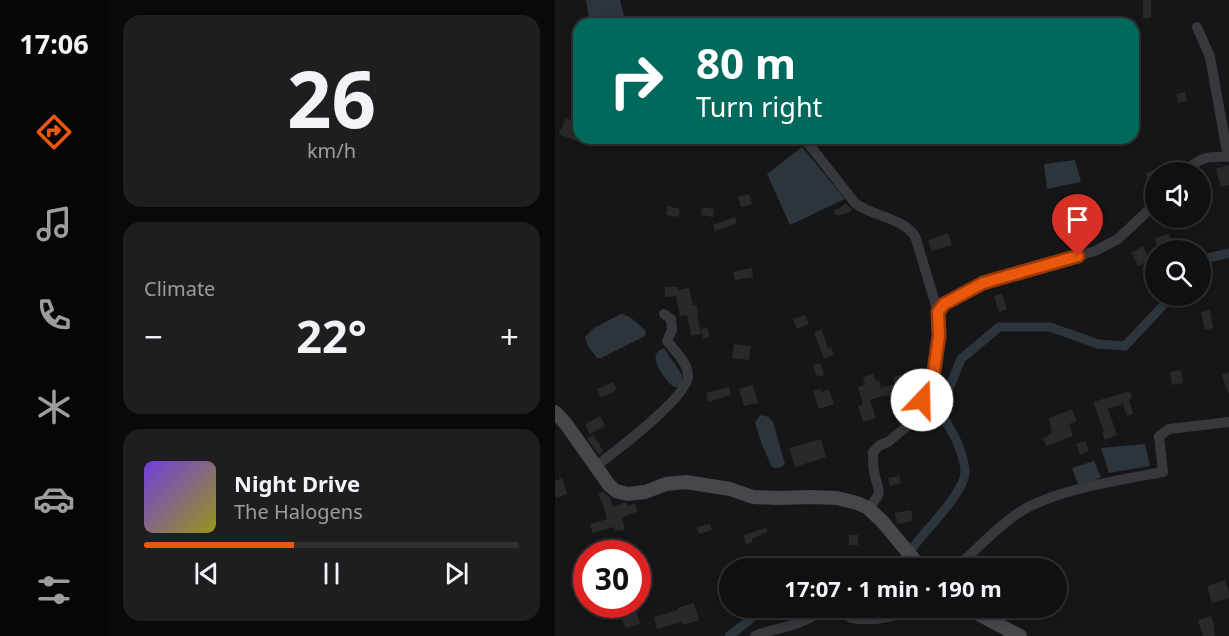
<!DOCTYPE html>
<meta charset="utf-8">
<style>
:root{--surface:#101012;--page:#1e1e20;--text:#f1f3f6;--muted:#9c9d9f;--line:#303032;--accent:#ea580c}
body{margin:0;font-family:"Noto Sans",sans-serif;background:var(--page);color:var(--text);height:100vh;display:flex;flex-direction:column;font-size:22px;white-space:nowrap}
*{box-sizing:border-box;margin:0}
p{font-size:20px;color:var(--muted)}
.icon{flex:none;width:33px;height:33px;fill:none;stroke:currentColor;stroke-width:2;stroke-linecap:round;stroke-linejoin:round}
.map{position:relative;flex:1;overflow:hidden}
.side{display:flex;flex-direction:column;gap:15px;padding:15px;background:#09090a;width:447px}
.side>*{flex:none}
.banner{position:absolute;left:18px;top:18px;width:566px;height:126px;border-radius:18px;box-shadow:0 3px 9px #0003,0 0 0 2px var(--line);background:#00695c;color:#fff;overflow:hidden}
.buttons{position:absolute;left:590px;top:162px;display:grid;gap:12px}
.buttons a{display:grid;place-items:center;width:66px;height:66px;border-radius:50%;background:var(--surface);box-shadow:0 3px 9px #0003,0 0 0 2px var(--line);font-size:30px}
.speed{position:absolute;left:18px;top:540px;display:flex;gap:12px;font-size:30px;font-weight:700;text-align:center}
.speed>*{display:grid;place-content:center;width:78px;height:78px;border-radius:50%;background:var(--surface);box-shadow:0 3px 9px #0003,0 0 0 2px var(--line);line-height:1}
.speed .limit{border:9px solid #d22;background:#fff;color:#111}
.pin{position:absolute;display:grid;place-items:center;width:51px;height:51px;color:#fff;margin:-62px -26px;border-radius:50% 50% 50% 0;rotate:-45deg;box-shadow:0 0 6px #0007}
.pin .icon{rotate:45deg}
.me{position:absolute;width:66px;margin:-33px;rotate:21deg;stroke-linejoin:round;filter:drop-shadow(0 0 4px #0008)}
.turn{display:flex;align-items:center;gap:21px;height:126px;padding:0 24px;font-size:27px}
.turn .icon{width:78px;height:78px;stroke-width:2.5}
.turn b{display:block;font-size:42px;line-height:51px}
.big{font-size:45px;font-weight:700;line-height:1.1}
.side .tile{flex:1;display:flex;flex-direction:column;justify-content:center;gap:9px;min-width:0;padding:0 21px;border-radius:18px;background:var(--page)}
.side .dial{align-items:center;gap:0}
.dial b{font-size:78px;line-height:1}
.song{display:flex;align-items:center;gap:18px}
.cover{width:72px;height:72px;border-radius:9px;background:linear-gradient(135deg,hsl(260 70% 55%),hsl(60 70% 35%))}
.played{height:6px;border-radius:3px;background:linear-gradient(90deg,var(--accent) 40%,var(--line) 40%)}
.keys{display:flex;justify-content:space-around;direction:ltr}
.heat{display:flex;justify-content:space-between;align-items:center;font-size:33px;direction:ltr}
.trip{position:absolute;left:164px;top:558px;width:348px;height:60px;border-radius:30px;background:var(--surface);box-shadow:0 3px 9px #0003,0 0 0 2px var(--line);font-weight:700;line-height:60px;text-align:center}
main{display:flex;flex:1;min-height:0}
.tabs{display:flex;flex-direction:column;width:108px;justify-content:space-around;align-items:center;background:#060607;color:var(--muted)}
.tabs .icon{width:42px;height:42px}
.tabs .current{color:var(--accent)}
.tabs b{font-size:27px;color:var(--text)}
.map>svg:first-child{display:block}
.water{fill:#2c353c}
.lines{fill:none;stroke-linecap:round;stroke-linejoin:round}
.canal{stroke:#2c353c;stroke-width:9}
.building{fill:#29292c}
.street{stroke:#37383d;stroke-width:10}
.secondary{stroke:#45474d;stroke-width:14}
.route-casing{stroke:#983908;stroke-width:15}
.route{stroke:#ea580c;stroke-width:10}
</style>
<main>
<nav class="tabs">
<b>17:06</b>
<svg class="icon current" aria-label="directions" viewBox="0 0 24 24"><path d="M12 3l9 9-9 9-9-9zM9 14v-3h6M13 9l2 2-2 2"/></svg>
<svg class="icon" aria-label="music" viewBox="0 0 24 24"><path d="M9 18V5l10-2v13"/><circle cx="6" cy="18" r="3"/><circle cx="16" cy="16" r="3"/></svg>
<svg class="icon" aria-label="phone" viewBox="0 0 24 24"><path d="M5 4h4l2 5-3 2q2 4 5 5l2-3 5 2v4C11 20 4 13 5 4z"/></svg>
<svg class="icon" aria-label="climate" viewBox="0 0 24 24"><path d="M12 3v18M4 7l16 10M4 17L20 7"/></svg>
<svg class="icon" aria-label="car" viewBox="0 0 24 24"><path d="M5 17H2v-5l4-1 3-4h7l3 4 3 1v5h-3M9 17h6M6 11h13"/><circle cx="7" cy="17" r="2"/><circle cx="17" cy="17" r="2"/></svg>
<svg class="icon" aria-label="filters" viewBox="0 0 24 24"><path d="M4 7h16M4 17h16"/><circle cx="9" cy="7" r="2"/><circle cx="15" cy="17" r="2"/></svg>
</nav>
<section class="side">
<div class="tile dial"><b>26</b><p>km/h</p></div>
<div class="tile"><p>Climate</p>
<div class="heat"><a>−</a><b class="big">22°</b><a>+</a></div>
</div>
<div class="tile">
<div class="song"><i class="cover"></i><div><b>Night Drive</b><p>The Halogens</p></div></div>
<div class="played"></div>
<div class="keys"><svg class="icon" aria-label="previous" viewBox="0 0 24 24"><path d="M18 5L8 12l10 7zM5 5v14"/></svg><svg class="icon" aria-label="pause" viewBox="0 0 24 24"><path d="M8 5v14M16 5v14"/></svg><svg class="icon" aria-label="next" viewBox="0 0 24 24"><path d="M6 5l10 7-10 7zM19 5v14"/></svg></div>
</div>
</section>
<div class="map">
<svg width="674" height="636" viewBox="0 0 674 636">
<rect width="100%" height="100%" fill="#161618"/>
<path class="water" d="M31 0H65L70 20 66 24H35Z
M247 147 290 199 235 225 212 174Z
M520 160 526 182 492 189 489 164Z
M66 314C76 315 84 325 91 331L90 336 46 358H42L33 346 30 337 39 328Z
M109 348 127 375V383L123 387C121 387 120 387 118 386 111 382 98 362 101 355 102 351 105 350 109 348Z
M206 415 214 417 218 422 230 464C226 468 222 469 217 467L207 445 200 423 202 419Z
M590 444 595 466 554 473 546 448Z
M539 461 546 477 524 487 517 468Z"/>
<g class="lines">
<path class="canal" d="M645 266 653 258 674 253
M342 568C350 557 359 546 368 535 379 522 411 488 410 471 408 448 396 430 385 411L406 359 444 327H495L543 344 570 346 617 296
M174 636 207 610 215 608"/>
</g>
<path class="building" d="M588 0H596V18H588Z
M630 92 632 101 623 103 621 94Z
M11 118 24 123V142L4 134Z
M674 165V185L666 187 661 169Z
M600 170V197H598L591 173Z
M194 194 197 204 186 207 183 197Z
M291 203 297 210 293 213 281 216 279 210 285 208Z
M112 206 125 209 123 217 111 215Z
M147 207 159 209 158 217 146 215Z
M180 217 182 223 160 231 158 225Z
M393 233 397 245 377 251 373 240Z
M614 234 617 242 602 247 600 238Z
M588 246 595 260 583 266 576 253Z
M197 268 198 277 180 280 178 272Z
M110 287H123V290L134 288 138 306 142 305 143 314H142L146 334 136 336 132 315 125 316 121 296 110 297Z
M447 294 452 309 444 312 439 296Z
M655 310 658 328 650 330 646 312Z
M250 315 254 324 242 329 238 319Z
M152 327 155 337 148 339 146 329Z
M267 330 273 348 276 347 279 355 269 359 259 332Z
M179 344 196 346 194 360 177 358Z
M265 363 269 375 262 377 258 365Z
M626 370 628 383 617 385 615 372Z
M674 372V393H673L667 375Z
M350 373 355 388 331 396 330 395 315 400 321 418 308 422 303 406 308 404 303 387 310 385 308 377 318 374 321 381 324 380 326 388 340 384 338 377Z
M58 382 62 390 46 398 42 389Z
M198 385 203 403 189 406 184 389Z
M174 387 176 395 153 402 151 393Z
M265 389 266 392 274 390 279 404 264 409 258 391Z
M575 391 577 398 574 399 578 414 572 416 568 404 553 409 562 435 550 440 547 433 549 432 538 402Z
M517 409 522 421 514 424 518 436 491 446 488 438 497 434 494 418Z
M45 416 50 426 34 434 30 424Z
M39 435 48 451 44 455 32 438Z
M266 439 271 457 240 467 234 448Z
M530 441 534 451 525 455 521 444Z
M344 476 346 483 335 486 333 478Z
M7 478 12 494 1 498 0 493V481Z
M48 492 55 498 58 507 70 502 72 503 73 506 80 503 83 511 67 518 70 530 60 531 59 527 38 533 35 524 52 519 48 504 43 494Z
M356 510 358 521 342 524 340 513Z
M155 524 157 530 144 534 142 527Z
M211 528 212 532 197 539V542L191 544 188 535Z
M294 535H303V545H294Z
M670 580 674 593V598L657 603 652 586Z
M139 603 144 620 128 625 127 622 102 629 99 617 123 610 122 608Z
M81 612 85 624 71 628 66 617Z
M656 616 660 628H658L660 636H648L643 620Z"/>
<g class="lines">
<path class="street" d="M642 27 655 57 673 157
M249 138 300 203C318 217 345 216 360 236L383 312
M630 172C644 157 654 156 674 157
M40 467C58 453 133 397 133 376 133 363 120 351 112 341L117 330 116 319 109 314
M313 508C330 490 323 492 319 472 318 466 318 458 318 452L325 445 333 442 357 422 379 371 384 336 383 312 389 304 428 283 540 251 563 239 600 204
M401 568C420 551 438 531 459 516 493 490 566 480 608 472L604 436 614 429 674 422
M200 636C213 630 227 629 240 624 252 620 263 612 275 611 284 610 290 616 298 618 319 622 342 616 362 608"/>
<path class="secondary" d="M0 412 11 424 54 485 61 491 73 494 90 492 111 484 131 482 175 489 198 497 223 498 257 497 282 498 302 503 313 508 327 521 366 568
M412 608 465 636"/>
</g>
<g class="lines">
<g class="route-casing">
<path id="route" d="M367 400 379 371 384 336 383 312 389 304 428 283 523 256"/>
</g>
<use href="#route" class="route"/>
</g>
</svg>
<div class="buttons">
<a><svg class="icon" aria-label="sound" viewBox="0 0 24 24"><path d="M4 9h4l5-4v14l-5-4H4zM17 9q2 3 0 6"/></svg></a>
<a><svg class="icon" aria-label="search" viewBox="0 0 24 24"><circle cx="10" cy="10" r="6"/><path d="M15 15l6 6"/></svg></a>
</div>
<div class="speed"><div class="limit">30</div></div>
<div class="pin" style="left:523px;top:256px;background:#d93025"><svg class="icon" aria-label="arrive" viewBox="0 0 24 24"><path d="M6 21V4h12l-3 4 3 4H6"/></svg></div>
<svg class="me" style="left:367px;top:400px" viewBox="-20 -20 40 40"><circle r="19" fill="#fff"/><path d="M0-13L10 11 0 6-10 11z" fill="#ea580c"/></svg>
<div class="trip">17:07 · 1 min · 190 m</div>
<div class="banner">
<div class="turn"><svg class="icon" aria-label="right" viewBox="0 0 24 24"><path d="M7 20v-9h11M14 6l5 5-5 5"/></svg><div><b>80 m</b>Turn right</div></div>
</div>
</div>
</main>
